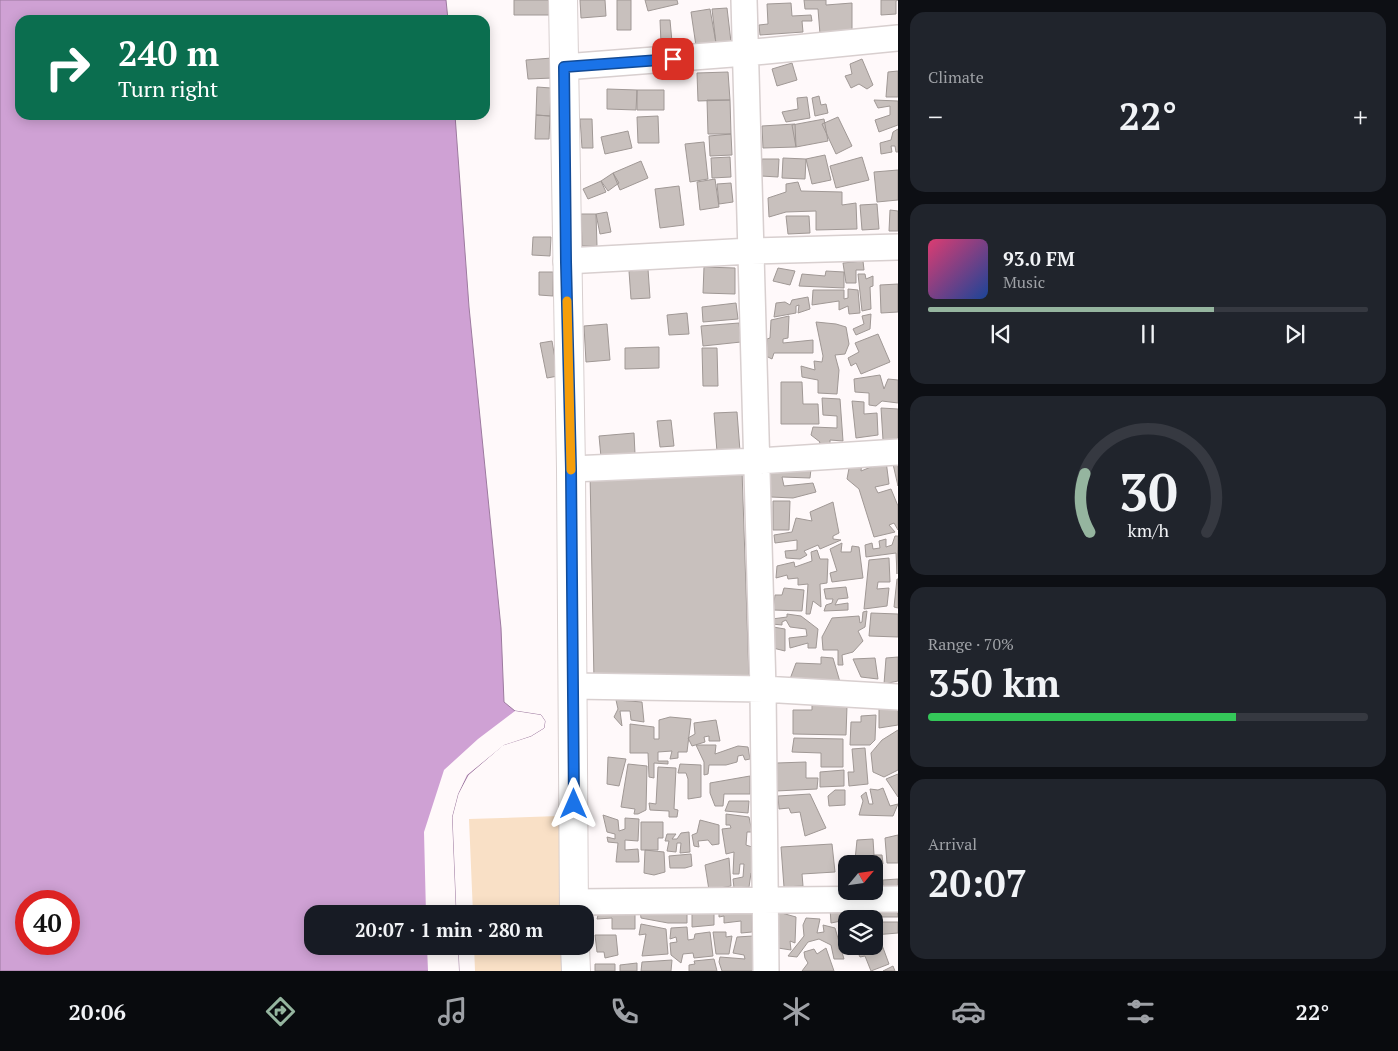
<!DOCTYPE html>
<meta charset="utf-8">
<style>
:root{--surface:#171b24;--page:#20242c;--text:#f1f3f6;--muted:#9ea1a6;--line:#363941;--accent:#95b59f}
body{margin:0;font-family:"PT Serif",serif;background:var(--page);color:var(--text);height:100vh;display:flex;flex-direction:column;font-size:19px;white-space:nowrap}
*{box-sizing:border-box;margin:0}
p{font-size:16px;color:var(--muted)}
.icon{flex:none;width:28px;height:28px;fill:none;stroke:currentColor;stroke-width:2;stroke-linecap:round;stroke-linejoin:round}
.map{position:relative;flex:1;overflow:hidden}
.panel{display:flex;flex-direction:column;gap:12px;padding:12px;background:#0d0f14;width:500px}
.panel>*{flex:none}
.top-card{position:absolute;left:15px;top:15px;width:475px;height:105px;border-radius:15px;box-shadow:0 2px 12px #0003;background:#0b6e4f;color:#fff;overflow:hidden}
.needle{width:32px;rotate:61deg}
.fabs{position:absolute;left:838px;top:855px;display:grid;gap:10px}
.fabs a{display:grid;place-items:center;width:45px;height:45px;border-radius:10px;background:var(--surface);box-shadow:0 2px 12px #0003;font-size:25px}
.speed{position:absolute;left:15px;top:890px;display:flex;gap:10px;font-size:25px;font-weight:700;text-align:center}
.speed>*{display:grid;place-content:center;width:65px;height:65px;border-radius:50%;background:var(--surface);box-shadow:0 2px 12px #0003;line-height:1}
.speed .limit{border:8px solid #d22;background:#fff;color:#111}
.pin{position:absolute;display:grid;place-items:center;width:42px;height:42px;color:#fff;margin:-21px;border-radius:10px;box-shadow:0 2px 8px #0006}
.me{position:absolute;width:55px;margin:-28px;rotate:0deg;stroke-linejoin:round;filter:drop-shadow(0 0 4px #0008)}
.turn{display:flex;align-items:center;gap:18px;height:105px;padding:0 20px;font-size:22px}
.turn .icon{width:65px;height:65px;stroke-width:2.5}
.turn b{display:block;font-size:35px;line-height:42px}
.big{font-size:38px;font-weight:700;line-height:1.1}
.panel .widget{flex:1;display:flex;flex-direction:column;justify-content:center;gap:8px;min-width:0;padding:0 18px;border-radius:15px;background:var(--page)}
.panel .dial{align-items:center;gap:0}
.dial svg{height:130px;overflow:visible;fill:none;stroke:var(--line);stroke-width:7;stroke-linecap:round;text-anchor:middle}
.dial text{fill:var(--text);stroke:none}
.song{display:flex;align-items:center;gap:15px}
.cover{width:60px;height:60px;border-radius:8px;background:linear-gradient(135deg,hsl(340 70% 55%),hsl(220 70% 35%))}
.played{height:5px;border-radius:2px;background:linear-gradient(90deg,var(--accent) 65%,var(--line) 65%)}
.keys{display:flex;justify-content:space-around;direction:ltr}
.heat{display:flex;justify-content:space-between;align-items:center;font-size:28px;direction:ltr}
.charge{height:8px;border-radius:4px;background:linear-gradient(90deg,#34c759 70%,var(--line) 0)}
.trip{position:absolute;left:304px;top:905px;width:290px;height:50px;border-radius:15px;background:var(--surface);box-shadow:0 2px 12px #0003;font-weight:700;line-height:50px;text-align:center}
.tabs{display:flex;height:80px;justify-content:space-around;align-items:center;background:#090b0e;color:var(--muted)}
.tabs .icon{width:35px;height:35px}
.tabs .selected{color:var(--accent)}
.tabs b{font-size:22px;color:var(--text)}
main{display:flex;flex:1;min-height:0}
.map>svg:first-child{display:block}
.green{fill:#f9e0c6}
.water{fill:#cfa1d4;stroke:#9d7b9f;fill-rule:evenodd}
.pier{fill:#fff9fa}
.building{fill:#c8c0bd;stroke:#a09895}
.lines{fill:none;stroke-linecap:round;stroke-linejoin:round}
.minor-casing{stroke:#d8cfcf;stroke-width:28}
.tertiary-casing{stroke:#d8cfcf;stroke-width:30}
.minor{stroke:#fff;stroke-width:25}
.tertiary{stroke:#fff;stroke-width:28}
.route-casing{stroke:#114b97;stroke-width:12}
.route{stroke:#1a73e8;stroke-width:9}
.slow{stroke:#f59e0b;stroke-width:9}
</style>
<main>
<div class="map">
<svg width="898" height="971" viewBox="0 0 898 971">
<rect width="100%" height="100%" fill="#fff9fa"/>
<path class="green" d="M559 816 563 914H473L469 819Z
M474 946H564L565 971H475Z"/>
<path class="water" d="M0 0H446L448 20H20V115H455L469 307 501 628 504 702 515 711 541 715 545 721 544 728 531 736 503 745 468 775 458 794 452 817 456 914H312V946H458L459 971H0ZM26 901H69V944H26Z"/>
<path class="pier" d="M515 711 541 715 545 721 544 728 531 736 504 745 467 775 458 794 452 817 456 914H426L424 832 444 770 478 739Z
M427 946H458L459 971H428Z"/>
<path class="building" d="M514 0H551V15H514Z
M580 0H605L606 16 581 18Z
M617 0H631V30H617Z
M645 0H677L678 4 648 11Z
M804 0H826V5L852 3V33L820 34 818 9H805Z
M881 0H898L896 1V14L881 15Z
M791 3 792 16 811 15 812 21H802L803 32 760 35 759 25 768 24 767 4Z
M727 8 731 42 716 44 712 9Z
M710 9 716 43 696 46 691 12Z
M660 20H670L672 42 661 43Z
M552 58 553 78 528 79 526 60Z
M862 59 873 85 867 89 859 84 851 88 845 76 852 74 850 64Z
M792 63 797 80 777 86 772 69Z
M898 71V97H886L888 72Z
M728 72 730 100 698 101 697 73Z
M537 87 551 88 550 116 536 115Z
M607 89 637 90 636 110 607 109Z
M637 90H664V110H637Z
M819 96 821 105 826 104 828 113 815 116 812 98Z
M807 97 810 118 786 122 782 112 798 109 797 98Z
M707 100H730L731 134H708Z
M874 100 898 101V125L879 132 875 120 890 115V106L878 108Z
M536 115 550 116 549 139H535Z
M658 116 659 143H638L637 117Z
M838 117 852 146 836 154 822 124Z
M580 119H592L593 148H582Z
M824 119 828 141 796 147 792 125Z
M795 124 796 147 763 148 762 126Z
M898 129V152H896L895 146H891L892 152 881 154 880 143 891 140 893 132Z
M628 131 632 148 605 154 601 137Z
M731 134 732 155 710 156 709 136Z
M704 142 708 179 690 182 685 144Z
M825 155 831 180 812 184 806 159Z
M730 157 731 177 712 178 711 158Z
M862 157 869 180 836 188 830 166Z
M783 158 806 159 805 179 782 178Z
M762 159H779L778 177 761 176Z
M641 161 648 178 620 190 613 173Z
M898 170V200L877 202 874 172Z
M613 173 619 183 608 191 601 181Z
M715 179 719 207 700 210 697 182Z
M601 181 606 192 588 199 583 189Z
M798 182 801 191 842 192V205L856 203 857 229 816 230V211L786 212 769 217 768 198 786 192V184Z
M731 183 733 202 719 204 717 184Z
M679 186 684 225 660 228 655 189Z
M877 204 879 229 862 230 860 205Z
M890 210 898 211V231H889Z
M607 212 611 232 600 234 596 214Z
M581 214H596L597 246H582Z
M786 216H809L810 233 788 234Z
M533 237H551L550 256 532 255Z
M863 261 864 270H856V283H846L843 263Z
M704 267 735 268V294L703 293Z
M778 268 795 271 790 285 773 281Z
M648 269 650 298 631 299 629 271Z
M826 271 844 272V288L799 286 802 274 825 276Z
M539 272H553V296L539 295Z
M858 274H865L866 279 873 276V286L870 287 871 309 862 311Z
M898 284V312L881 313 880 285Z
M848 289 858 290 860 313 849 314 848 306 839 310V301L812 305 813 290H844V299L848 298Z
M808 297 810 309 798 313 799 305 796 306V313L774 317 776 303 785 302 790 305 792 300Z
M736 303 738 319 703 322 702 307Z
M687 313 689 334 669 335 667 315Z
M871 314 870 329 856 335 853 329 864 324 862 316Z
M789 316 788 338 783 339V343L813 340V353H774L772 359 766 356 767 339 770 338 771 320Z
M816 322 836 324 846 327 849 344 845 354 835 355 839 370 837 394 818 393V380L802 377 801 366 815 370 814 361 822 362 823 356Z
M739 323 741 342 703 346 701 326Z
M607 324 610 360 586 362 584 326Z
M878 334 890 362 861 374 856 363 851 366 848 358 859 352 855 343Z
M552 341 558 376 547 378 540 343Z
M659 347V368L625 369V348Z
M702 348H717L718 386H703Z
M880 375 884 389 888 379 898 380V403L882 401 876 406 869 405V393L855 392 854 379Z
M781 382H802L803 404H818L819 424H781Z
M822 398 840 399 843 441 830 440V447L816 450 820 442 811 435 813 427 837 428V416L823 415Z
M852 401 864 402V414L877 413 878 435 856 438Z
M881 408 898 409V441L883 440Z
M737 412 740 451 717 452 714 413Z
M671 420 674 446 660 447 657 421Z
M634 433 635 454 601 457 599 436Z
M862 461 861 471 886 461 889 484 875 487 878 493 891 489 898 506V530L894 523 889 525 895 532 874 537 859 489 847 479 850 463Z
M898 463V486L893 464Z
M769 468 811 469 810 478 782 477 784 486 813 483 816 492 793 498 771 497Z
M742 470 749 677 594 681 590 472Z
M773 501H790L789 530H773Z
M833 502 839 533 833 536V539L841 540 820 549 818 545 804 551 807 555 800 559 786 558 785 551 797 550V540L775 543 774 535 792 532 796 518 812 521 810 512Z
M895 536H898L897 574 896 553 866 557 865 545 872 543 873 549 880 548 879 541 886 539V547L892 545Z
M842 543 841 552H851L852 546 859 547 863 578 832 582 830 573 837 571 830 549Z
M817 550 820 559H828L827 583 820 584 821 607 813 601 810 614H806L808 584 798 585V578L788 579 787 575 776 578 777 566 794 562 795 567 812 561 811 552Z
M889 558 890 582H878L877 589 889 588 887 606 864 609 869 560Z
M897 579H898V608L894 607Z
M846 587 848 598 838 599 835 605 848 603V610L824 611 826 605 832 603 833 599H826L824 589Z
M784 588 804 590 802 611 773 610 775 595H782Z
M867 611 865 627 858 631 863 641 853 652 842 655 843 665H838V650H823L822 637 832 618 859 616 860 623 862 622 863 612Z
M871 613 898 614V637L869 636Z
M787 614 801 616 818 629 816 648H808V643L790 648 789 638 807 636 806 629 790 627 786 620 782 622V625L772 624V619L787 617Z
M773 627 785 629V651L773 648Z
M821 657 833 658 840 682 790 679 796 663 821 664Z
M898 657V681L884 684 886 658Z
M875 658 878 679 861 677 853 659Z
M616 700 642 702 644 722 631 720 630 711H620L622 726 614 717 618 709Z
M812 705 847 706 846 735 793 734V710H812Z
M879 705 898 706V725L879 728Z
M876 715 875 740 870 745H850L851 722H861V716Z
M670 717 691 719 687 752H678V758L670 759 672 751 658 752V761H668V764L654 763V778L649 777 648 753H630V724L654 727V739H659V720Z
M716 720 720 741H709V736L704 737 705 742 692 746 688 738 695 734 694 723Z
M898 730V770L884 777 873 772 871 753 882 740Z
M794 738 843 739V767H821V753L792 752Z
M696 745H716L715 754 738 746 748 747 750 759 745 760 743 755 738 756 737 762 726 765H709L708 774 704 775V762Z
M865 748 868 784 849 786 848 772H854L852 749Z
M608 757 626 759 619 786 607 784Z
M806 762V778H818L817 789 776 791 777 763Z
M628 764 647 766 646 810 638 814H634L635 809 621 807Z
M680 764 701 765V797L688 799V779L686 773H678Z
M658 767 676 768 674 809 678 810 677 817H669V811L650 810 649 803 656 804Z
M844 770V786L820 787V772Z
M898 774V797L886 779Z
M750 776V794H724L723 806H715L710 793V783Z
M883 788 890 806 898 804 893 816 859 815 863 801 861 796 866 792 869 804H873L870 789 878 790Z
M835 790H845V805L829 806 828 796Z
M810 794 826 828 805 836 800 812 791 813 789 808 779 809 778 796Z
M729 801H749L748 813 725 811Z
M726 814 749 817 752 832H747L746 845 755 848 757 871 751 873 749 887 734 888 733 879 743 877 744 864H740L739 874H733L734 852 726 854 722 829 731 828 730 825H726Z
M603 815 618 820 619 831 625 829V818L639 819 638 841 625 840V850L638 849 639 862H616L618 843 608 842 607 837 615 839V834L607 832Z
M700 820 719 825V844L712 845 708 840 698 841 699 847 694 846 692 835 697 833Z
M641 822H663V838H658V850H641Z
M689 832 690 852 680 853 681 843H677L676 852 667 851 669 841H665L667 834H676L672 839H677L681 833Z
M898 835V863H887L885 838Z
M873 839 874 855H882L883 864 879 866 871 860H855L857 840Z
M832 844 835 872 802 874 803 886 784 887 781 847Z
M645 850 664 852 665 872 654 875 644 873Z
M691 854 692 866 685 868H670L669 856Z
M729 858 731 886 709 890 705 865Z
M898 879V887L883 891V880Z
M866 905 897 907 898 917H874V913L865 914Z
M752 907V932L741 933V921L724 923V916L719 917V909Z
M830 908H856V919H846V920L831 923Z
M687 909V923H668L641 918 640 910Z
M692 910H714V925L692 927Z
M599 912H635V929H612V918L597 919Z
M778 912 796 917 795 943 790 941 791 950 778 948Z
M806 918 820 919 817 933 824 932 823 925 835 928 844 959H834L831 945 819 939 808 942 797 957 788 956 804 936 803 925Z
M874 922H898V933L874 935Z
M641 924 666 929 668 954 642 956 646 934 639 935Z
M687 927 688 940 694 939 695 934 710 932 713 956 694 958 693 953 683 954 681 963 671 955 670 943 677 942 676 937 670 939 671 928Z
M713 932H726V937L732 936 729 954H716Z
M595 935H616L618 955 605 958 604 952H597Z
M753 936V971H722L719 962 720 957 745 959 744 955 733 953 737 937Z
M846 945V946H861L848 952Z
M882 945 889 964 871 971 865 956 860 957 858 953Z
M826 948 834 971H802L808 963 805 958 804 952 814 949 817 954Z
M714 959 717 971H689V965L695 964 694 961Z
M672 960 671 971H641L642 962Z
M637 963V971H620V965Z
M595 964H615V971H595Z
M893 966 895 971H883Z"/>
<g class="lines">
<g class="minor-casing">
<path id="minor" d="M744 0 763 689 766 971
M564 67 745 53 898 38
M566 261 751 251 898 247
M571 469 757 461 898 452
M573 686 763 689 898 697
M574 902 898 899"/>
</g>
<g class="tertiary-casing">
<path id="tertiary" d="M563 0 571 469 574 914
M575 946 576 971"/>
</g>
<use href="#minor" class="minor"/>
<use href="#tertiary" class="tertiary"/>
</g>
<g class="lines">
<g class="route-casing">
<path id="route" d="M574 804 571 469 566 262 564 67 673 59"/>
</g>
<use href="#route" class="route"/>
<path class="slow" d="M567 301 571 470"/>
</g>
</svg>
<div class="fabs">
<a><svg class="needle" viewBox="-14 -14 28 28"><path d="M0-13l5 13h-10z" fill="#e53935"/><path d="M0 13l5-13h-10z" fill="#9ea1a6"/></svg></a>
<a><svg class="icon" aria-label="layers" viewBox="0 0 24 24"><path d="M12 4l9 5-9 5-9-5zM3 14l9 5 9-5"/></svg></a>
</div>
<div class="speed"><div class="limit">40</div></div>
<div class="pin" style="left:673px;top:59px;background:#d93025"><svg class="icon" aria-label="arrive" viewBox="0 0 24 24"><path d="M6 21V4h12l-3 4 3 4H6"/></svg></div>
<svg class="me" style="left:574px;top:804px" viewBox="-20 -20 40 40"><path d="M0-17L14 15 0 8-14 15z" fill="#1a73e8" stroke="#fff" stroke-width="4"/></svg>
<div class="trip">20:07 · 1 min · 280 m</div>
<div class="top-card">
<div class="turn"><svg class="icon" aria-label="right" viewBox="0 0 24 24"><path d="M7 20v-9h11M14 6l5 5-5 5"/></svg><div><b>240 m</b>Turn right</div></div>
</div>
</div>
<section class="panel">
<div class="widget"><p>Climate</p>
<div class="heat"><a>−</a><b class="big">22°</b><a>+</a></div>
</div>
<div class="widget">
<div class="song"><i class="cover"></i><div><b>93.0 FM</b><p>Music</p></div></div>
<div class="played"></div>
<div class="keys"><svg class="icon" aria-label="previous" viewBox="0 0 24 24"><path d="M18 5L8 12l10 7zM5 5v14"/></svg><svg class="icon" aria-label="pause" viewBox="0 0 24 24"><path d="M8 5v14M16 5v14"/></svg><svg class="icon" aria-label="next" viewBox="0 0 24 24"><path d="M6 5l10 7-10 7zM19 5v14"/></svg></div>
</div>
<div class="widget dial"><svg viewBox="0 0 100 80">
<path d="M14 69A42 42 0 1 1 86 69"/>
<path d="M14 69A42 42 0 0 1 11 33" stroke="#95b59f"/>
<text x="50" y="56" font-size="32" font-weight="700">30</text>
<text x="50" y="72" font-size="11">km/h</text>
</svg></div>
<div class="widget"><p>Range · 70%</p><b class="big">350 km</b><div class="charge"></div></div>
<div class="widget"><p>Arrival</p><b class="big">20:07</b></div>
</section>
</main>
<nav class="tabs">
<b>20:06</b>
<svg class="icon selected" aria-label="directions" viewBox="0 0 24 24"><path d="M12 3l9 9-9 9-9-9zM9 14v-3h6M13 9l2 2-2 2"/></svg>
<svg class="icon" aria-label="music" viewBox="0 0 24 24"><path d="M9 18V5l10-2v13"/><circle cx="6" cy="18" r="3"/><circle cx="16" cy="16" r="3"/></svg>
<svg class="icon" aria-label="phone" viewBox="0 0 24 24"><path d="M5 4h4l2 5-3 2q2 4 5 5l2-3 5 2v4C11 20 4 13 5 4z"/></svg>
<svg class="icon" aria-label="climate" viewBox="0 0 24 24"><path d="M12 3v18M4 7l16 10M4 17L20 7"/></svg>
<svg class="icon" aria-label="car" viewBox="0 0 24 24"><path d="M5 17H2v-5l4-1 3-4h7l3 4 3 1v5h-3M9 17h6M6 11h13"/><circle cx="7" cy="17" r="2"/><circle cx="17" cy="17" r="2"/></svg>
<svg class="icon" aria-label="filters" viewBox="0 0 24 24"><path d="M4 7h16M4 17h16"/><circle cx="9" cy="7" r="2"/><circle cx="15" cy="17" r="2"/></svg>
<b>22°</b>
</nav>
